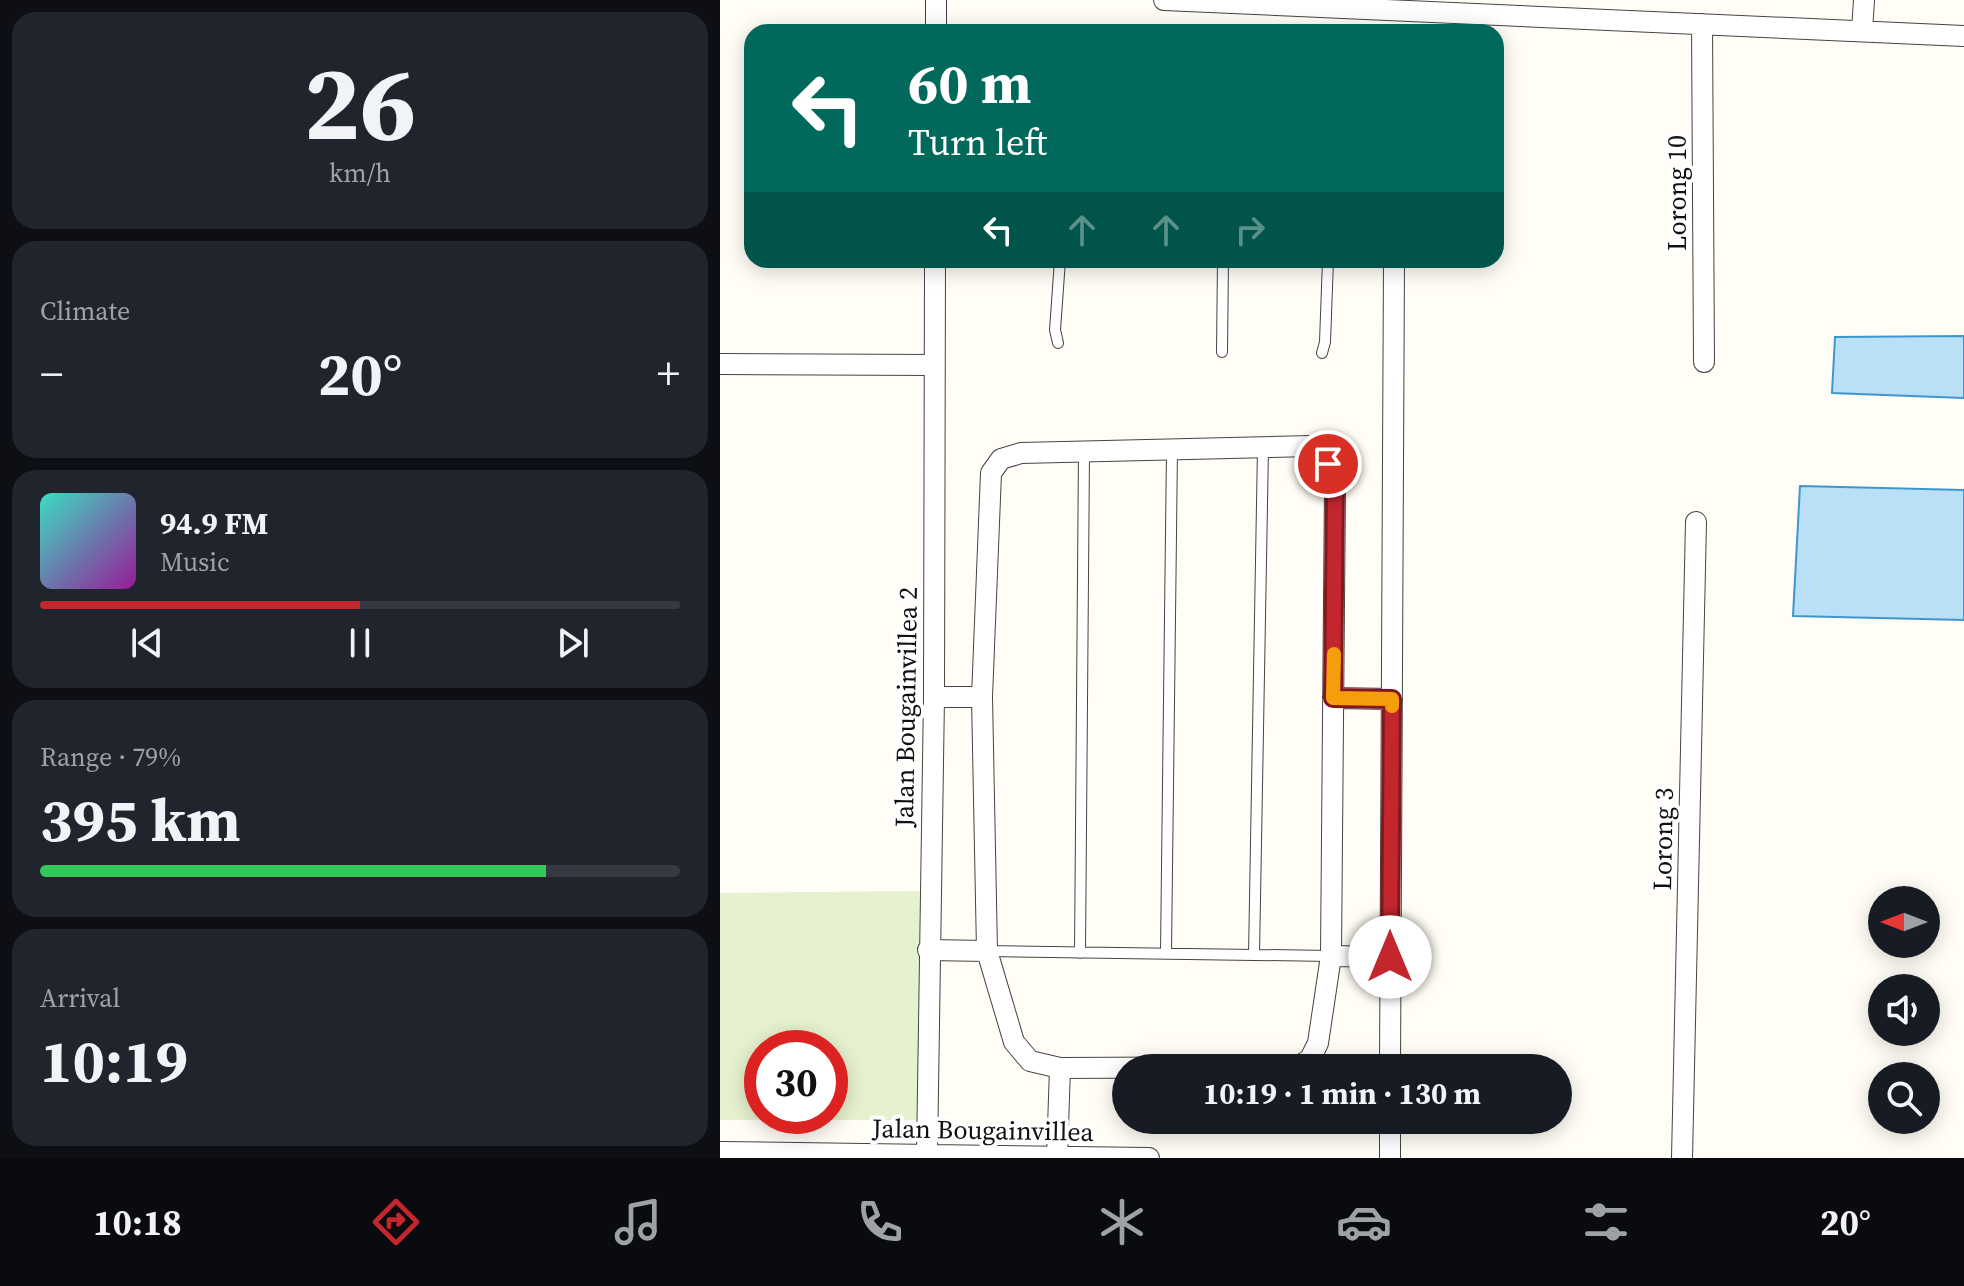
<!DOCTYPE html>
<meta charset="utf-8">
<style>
:root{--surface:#171b24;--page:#20242c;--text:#f1f3f6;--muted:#9ea1a6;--line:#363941;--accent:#c4262e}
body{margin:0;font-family:"Source Serif 4",serif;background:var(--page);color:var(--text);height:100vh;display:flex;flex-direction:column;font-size:30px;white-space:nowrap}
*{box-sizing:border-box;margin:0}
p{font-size:26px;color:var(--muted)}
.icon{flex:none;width:44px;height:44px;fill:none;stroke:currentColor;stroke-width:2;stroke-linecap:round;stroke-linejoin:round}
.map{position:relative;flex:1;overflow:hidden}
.sheet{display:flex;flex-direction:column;gap:12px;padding:12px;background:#0d0f14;width:720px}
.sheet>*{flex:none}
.hud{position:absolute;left:24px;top:24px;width:760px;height:244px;border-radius:24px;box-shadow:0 4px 20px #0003;background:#00695c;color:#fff;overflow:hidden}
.needle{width:52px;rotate:270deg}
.tools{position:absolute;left:1148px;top:886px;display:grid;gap:16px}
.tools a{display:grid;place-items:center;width:72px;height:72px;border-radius:50%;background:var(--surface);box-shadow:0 4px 20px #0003;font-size:40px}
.speed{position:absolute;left:24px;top:1030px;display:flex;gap:16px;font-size:40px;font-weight:700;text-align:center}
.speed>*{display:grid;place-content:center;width:104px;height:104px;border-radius:50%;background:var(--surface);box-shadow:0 4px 20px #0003;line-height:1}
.speed .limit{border:12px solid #d22;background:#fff;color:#111}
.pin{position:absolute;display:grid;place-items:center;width:68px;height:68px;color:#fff;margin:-34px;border:4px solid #fff;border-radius:50%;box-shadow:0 2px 8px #0007}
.me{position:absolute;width:88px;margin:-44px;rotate:0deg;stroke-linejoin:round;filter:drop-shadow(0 0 6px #0008)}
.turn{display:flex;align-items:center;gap:28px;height:168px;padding:0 32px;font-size:36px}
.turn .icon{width:104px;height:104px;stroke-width:2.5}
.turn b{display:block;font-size:56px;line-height:68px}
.lanes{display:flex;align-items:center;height:76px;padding:0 32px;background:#0003;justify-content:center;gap:40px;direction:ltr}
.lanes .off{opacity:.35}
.big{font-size:60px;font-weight:700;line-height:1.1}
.sheet .widget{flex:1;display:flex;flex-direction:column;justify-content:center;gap:12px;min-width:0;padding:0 28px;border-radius:24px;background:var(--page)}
.sheet .dial{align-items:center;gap:0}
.dial b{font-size:104px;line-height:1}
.song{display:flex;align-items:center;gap:24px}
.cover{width:96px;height:96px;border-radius:12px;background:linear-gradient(135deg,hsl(170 70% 55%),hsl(300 70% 35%))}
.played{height:8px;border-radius:4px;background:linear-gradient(90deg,var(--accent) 50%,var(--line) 50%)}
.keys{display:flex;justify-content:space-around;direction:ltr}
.heat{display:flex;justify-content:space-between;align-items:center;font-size:44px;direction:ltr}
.charge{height:12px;border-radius:6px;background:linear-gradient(90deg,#34c759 79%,var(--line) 0)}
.trip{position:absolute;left:392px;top:1054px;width:460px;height:80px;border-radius:40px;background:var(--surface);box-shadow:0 4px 20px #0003;font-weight:700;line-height:80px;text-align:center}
.menu{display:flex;height:128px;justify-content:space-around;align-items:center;background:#090b0e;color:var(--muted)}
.menu .icon{width:56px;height:56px}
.menu .selected{color:var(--accent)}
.menu b{font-size:36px;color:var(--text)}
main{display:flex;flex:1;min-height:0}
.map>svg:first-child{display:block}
.pitch{fill:#e6f2cf;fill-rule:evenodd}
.water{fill:#b9e0f7;stroke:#3f96cf;stroke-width:2}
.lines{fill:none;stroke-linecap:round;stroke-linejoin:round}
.service-casing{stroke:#444;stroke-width:12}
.minor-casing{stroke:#444;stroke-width:22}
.service{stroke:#fff;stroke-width:10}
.minor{stroke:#fff;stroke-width:20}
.route-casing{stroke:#7f191e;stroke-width:20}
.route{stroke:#c4262e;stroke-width:14}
.slow{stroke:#f59e0b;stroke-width:14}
.labels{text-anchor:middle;stroke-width:8;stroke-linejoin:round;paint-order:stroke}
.street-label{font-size:26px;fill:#111;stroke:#fff}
</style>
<main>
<section class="sheet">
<div class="widget dial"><b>26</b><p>km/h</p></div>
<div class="widget"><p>Climate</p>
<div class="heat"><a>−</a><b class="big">20°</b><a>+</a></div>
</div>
<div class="widget">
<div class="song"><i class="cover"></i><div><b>94.9 FM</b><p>Music</p></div></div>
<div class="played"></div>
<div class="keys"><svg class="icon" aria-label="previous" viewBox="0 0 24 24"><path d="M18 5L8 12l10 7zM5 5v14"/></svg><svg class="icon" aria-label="pause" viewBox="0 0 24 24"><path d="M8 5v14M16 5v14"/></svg><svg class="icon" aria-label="next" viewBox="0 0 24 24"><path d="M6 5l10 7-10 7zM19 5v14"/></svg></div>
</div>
<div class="widget"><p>Range · 79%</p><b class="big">395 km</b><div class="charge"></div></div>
<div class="widget"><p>Arrival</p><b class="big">10:19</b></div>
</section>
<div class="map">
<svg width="1244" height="1158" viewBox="0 0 1244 1158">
<rect width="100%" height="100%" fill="#fffdf5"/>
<path class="pitch" d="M200 891 198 1120H0V893ZM42 1048H110V1116H42Z"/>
<path class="water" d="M1244 336V398L1112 393 1115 337Z
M1080 486 1244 490V620L1073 616Z"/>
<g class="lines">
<g class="service-casing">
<path id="service" d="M338 343 335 330 340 260
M502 352 503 260
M602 353 605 342 608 260
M267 951 611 956
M360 953 364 451
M446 953 452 449
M534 955 543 448"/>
</g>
<g class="minor-casing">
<path id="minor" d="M216 0V32
M444 0 1244 36
M982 24 984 362
M1142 31 1144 0
M0 364 214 365
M592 446 608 464 615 485 611 956 598 1043 590 1059 577 1067 340 1068 310 1061 294 1042 267 951 262 697 271 473 281 459 301 453Z
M214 697H262
M613 698 672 699
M208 950 267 951
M611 956 670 957
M670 1068 674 260
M0 1152 429 1158
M207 1155 214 697 215 260
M337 1157 340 1068
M670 1158V1120
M962 1158 976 522"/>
</g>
<use href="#service" class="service"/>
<use href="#minor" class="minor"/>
</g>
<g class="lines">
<g class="route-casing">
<path id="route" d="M608 464 615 485 613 698 672 699 670 957"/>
</g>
<use href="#route" class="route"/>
<path class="slow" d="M614 654 613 698 672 699V706"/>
</g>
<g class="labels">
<g class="street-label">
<text transform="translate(957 193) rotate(-90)" y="9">Lorong 10</text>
<text transform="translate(186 707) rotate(-89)" y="9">Jalan Bougainvillea 2</text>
<text transform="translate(943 839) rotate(-89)" y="9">Lorong 3</text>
<text transform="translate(263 1130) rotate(1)" y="9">Jalan Bougainvillea</text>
</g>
</g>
</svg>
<div class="tools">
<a><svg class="needle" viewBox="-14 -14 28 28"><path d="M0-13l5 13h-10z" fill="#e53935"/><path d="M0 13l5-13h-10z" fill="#9ea1a6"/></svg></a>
<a><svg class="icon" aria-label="sound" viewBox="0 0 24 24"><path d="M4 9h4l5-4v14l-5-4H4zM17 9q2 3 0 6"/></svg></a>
<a><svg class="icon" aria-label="search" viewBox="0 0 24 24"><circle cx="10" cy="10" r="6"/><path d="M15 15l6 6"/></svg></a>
</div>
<div class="speed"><div class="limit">30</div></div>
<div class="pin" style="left:608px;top:464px;background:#d93025"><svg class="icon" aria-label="arrive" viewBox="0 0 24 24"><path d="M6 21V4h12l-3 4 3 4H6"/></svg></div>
<svg class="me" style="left:670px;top:957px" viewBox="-20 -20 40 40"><circle r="19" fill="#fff"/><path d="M0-13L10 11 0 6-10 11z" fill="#c4262e"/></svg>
<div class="trip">10:19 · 1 min · 130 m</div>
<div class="hud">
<div class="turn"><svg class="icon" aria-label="left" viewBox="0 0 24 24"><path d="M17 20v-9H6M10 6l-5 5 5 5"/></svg><div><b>60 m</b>Turn left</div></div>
<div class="lanes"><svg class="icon" aria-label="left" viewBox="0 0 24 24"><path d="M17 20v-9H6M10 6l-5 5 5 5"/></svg><svg class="icon off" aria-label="ahead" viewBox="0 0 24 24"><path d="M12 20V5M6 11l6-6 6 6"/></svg><svg class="icon off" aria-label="ahead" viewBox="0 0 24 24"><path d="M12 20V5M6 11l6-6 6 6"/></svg><svg class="icon off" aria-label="right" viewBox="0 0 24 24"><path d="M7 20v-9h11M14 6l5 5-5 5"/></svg></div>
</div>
</div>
</main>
<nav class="menu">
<b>10:18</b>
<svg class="icon selected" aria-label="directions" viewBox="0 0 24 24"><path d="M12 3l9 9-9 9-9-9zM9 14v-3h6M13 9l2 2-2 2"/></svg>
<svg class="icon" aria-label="music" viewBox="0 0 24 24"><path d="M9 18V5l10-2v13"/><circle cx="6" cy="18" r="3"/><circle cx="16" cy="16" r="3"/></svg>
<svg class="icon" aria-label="phone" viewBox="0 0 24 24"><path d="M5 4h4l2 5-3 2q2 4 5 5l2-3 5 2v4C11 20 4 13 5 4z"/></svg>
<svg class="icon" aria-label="climate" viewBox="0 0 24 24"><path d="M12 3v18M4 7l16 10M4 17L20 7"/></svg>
<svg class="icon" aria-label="car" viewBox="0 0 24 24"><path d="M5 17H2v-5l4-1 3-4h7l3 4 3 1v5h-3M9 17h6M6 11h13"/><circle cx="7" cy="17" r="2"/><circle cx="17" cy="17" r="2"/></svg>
<svg class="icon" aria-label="filters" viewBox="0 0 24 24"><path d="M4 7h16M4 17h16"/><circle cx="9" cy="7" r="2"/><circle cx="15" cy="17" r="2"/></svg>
<b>20°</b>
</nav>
